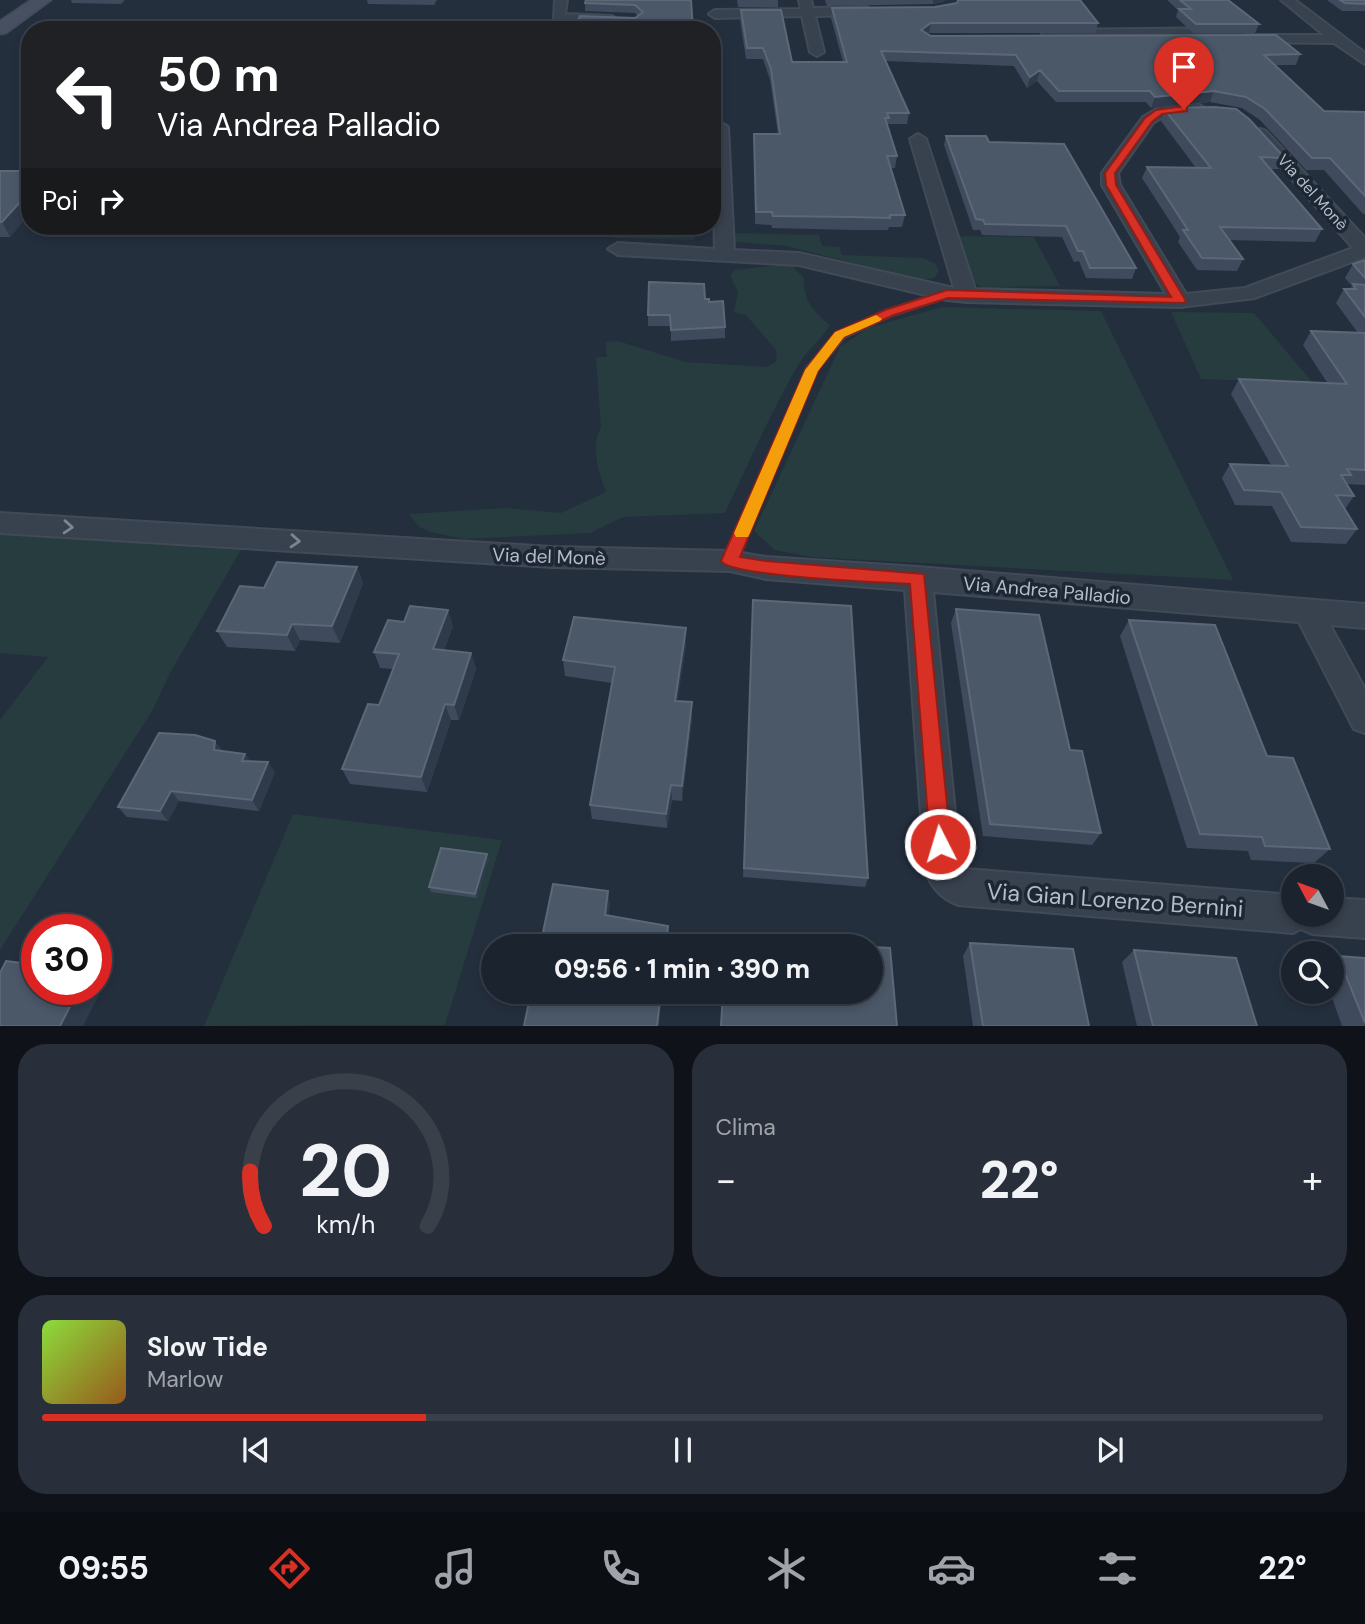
<!DOCTYPE html>
<html lang="it">
<meta charset="utf-8">
<style>
:root{--surface:#1b232e;--page:#282f3a;--text:#f1f3f6;--muted:#a0a4aa;--line:#39404a;--accent:#d93025}
body{margin:0;font-family:"DM Sans",sans-serif;background:var(--page);color:var(--text);height:100vh;display:flex;flex-direction:column;font-size:26px;white-space:nowrap}
*{box-sizing:border-box;margin:0}
p{font-size:23px;color:var(--muted)}
.icon{flex:none;width:38px;height:38px;fill:none;stroke:currentColor;stroke-width:2;stroke-linecap:round;stroke-linejoin:round}
.map{position:relative;height:1026px;overflow:hidden}
.details{display:flex;flex-direction:column;gap:18px;padding:18px;background:#0f1319;flex:1}
.details>*{flex:none}
.hud{position:absolute;left:21px;top:21px;width:700px;height:214px;border-radius:28px;box-shadow:0 4px 10px #0003,0 0 0 2px var(--line);background:#202124;color:#fff;overflow:hidden}
.needle{width:46px;rotate:311deg}
.fabs{position:absolute;left:1281px;top:864px;display:grid;gap:14px}
.fabs a{display:grid;place-items:center;width:63px;height:63px;border-radius:50%;background:var(--surface);box-shadow:0 4px 10px #0003,0 0 0 2px var(--line);font-size:35px}
.speed{position:absolute;left:21px;top:914px;display:flex;gap:14px;font-size:35px;font-weight:700;text-align:center}
.speed>*{display:grid;place-content:center;width:91px;height:91px;border-radius:50%;background:var(--surface);box-shadow:0 4px 10px #0003,0 0 0 2px var(--line);line-height:1}
.speed .limit{border:10px solid #d22;background:#fff;color:#111}
.pin{position:absolute;display:grid;place-items:center;width:60px;height:60px;color:#fff;margin:-72px -30px;border-radius:50% 50% 50% 0;rotate:-45deg;box-shadow:0 0 7px #0007}
.pin .icon{rotate:45deg}
.me{position:absolute;width:77px;margin:-38px;rotate:355deg;stroke-linejoin:round;filter:drop-shadow(0 0 5px #0008)}
.turn{display:flex;align-items:center;gap:24px;height:147px;padding:0 21px;font-size:32px}
.turn .icon{width:91px;height:91px;stroke-width:2.5}
.turn b{display:block;font-size:49px;line-height:60px}
.then{display:flex;align-items:center;height:66px;padding:0 21px;background:#0003;gap:14px;font-size:26px}
.big{font-size:52px;font-weight:800;line-height:1.1}
.details .widget{flex:1;display:flex;flex-direction:column;justify-content:center;gap:10px;min-width:0;padding:0 24px;border-radius:28px;background:var(--page)}
.details .dial{align-items:center;gap:0}
.dial svg{height:182px;overflow:visible;fill:none;stroke:var(--line);stroke-width:7;stroke-linecap:round;text-anchor:middle}
.dial text{fill:var(--text);stroke:none}
.song{display:flex;align-items:center;gap:21px}
.cover{width:84px;height:84px;border-radius:10px;background:linear-gradient(135deg,hsl(90 70% 55%),hsl(30 70% 35%))}
.played{height:7px;border-radius:4px;background:linear-gradient(90deg,var(--accent) 30%,var(--line) 30%)}
.keys{display:flex;justify-content:space-around;direction:ltr}
.heat{display:flex;justify-content:space-between;align-items:center;font-size:38px;direction:ltr}
.details .tiles{flex:1;display:grid;gap:18px;grid-template-columns:1fr 1fr}
.widget:last-child{grid-column:span 2}
.trip{position:absolute;left:481px;top:934px;width:402px;height:70px;border-radius:35px;background:var(--surface);box-shadow:0 4px 10px #0003,0 0 0 2px var(--line);font-weight:800;line-height:70px;text-align:center}
.tab-bar{display:flex;height:112px;justify-content:space-around;align-items:center;background:#0b0e12;color:var(--muted)}
.tab-bar .icon{width:49px;height:49px}
.tab-bar .active{color:var(--accent)}
.tab-bar b{font-size:32px;color:var(--text)}
.map>svg:first-child{display:block}
.green{fill:#263c3f}
.lines{fill:none;stroke-linecap:round;stroke-linejoin:round}
.service-casing{stroke:#414a57;stroke-width:4}
.minor-casing{stroke:#414a57;stroke-width:4}
.secondary-casing{stroke:#414a57;stroke-width:3}
.service{fill:#38414e;fill-rule:evenodd}
.minor{fill:#38414e;fill-rule:evenodd}
.secondary{fill:#465061;fill-rule:evenodd}
.wall{fill:#3f4b5c}
.shaded-wall{fill:#2f3b4b}
.building{fill:#4b5868;stroke:#5c6777;stroke-width:2}
.oneway{stroke:#7c8592}
.route{fill:#d93025;stroke:#8d1f18;stroke-width:2}
.slow{fill:#f59e0b}
.labels{text-anchor:middle;stroke-width:7;stroke-linejoin:round;paint-order:stroke}
.far-street-label{font-size:16px;fill:#b4bcc9;stroke:#1d2633}
.street-label{font-size:19px;fill:#b4bcc9;stroke:#1d2633}
.near-street-label{font-size:23px;fill:#b4bcc9;stroke:#1d2633}
</style>
<div class="map">
<svg width="1365" height="1026" viewBox="0 0 1365 1026">
<rect width="100%" height="100%" fill="#242f3e"/>
<path class="green" d="M612 228 697 230 694 240 614 238Z
M730 233 819 235 822 246 839 247 842 255 923 258 936 264 939 271 934 278 920 280 786 246 735 242Z
M954 236 1034 237 1060 286 983 287C962 280 960 255 954 236Z
M790 264 804 278C803 300 813 311 830 325 822 340 807 349 797 367 770 414 748 464 725 513L623 517 590 533 463 539 431 532 419 527 409 514 506 508 561 513 606 492C599 473 590 446 601 428L596 357H607L606 342 618 341 685 362 767 367 777 361 776 350 746 315 734 312 738 292 730 275 735 270Z
M942 307 1101 311 1233 580 811 557 775 550 754 531 840 347 868 328Z
M1171 312 1254 313 1313 383 1201 379Z
M0 531 242 548 171 671 152 711 0 950V720L48 657 0 653Z
M293 814 502 840 445 1025 204 1026Z"/>
<g class="lines">
<g class="service-casing">
<path id="service" d="M947 291 952 294 950 296 892 315 844 337 816 371 736 561 735 564H725L724 561 807 368 836 333 886 311Z"/>
</g>
<g class="minor-casing">
<path id="minor" d="M555 0H567L565 14 612 16 618 20 612 24 554 20Z
M799 0H811L813 8 867 7 873 11 867 15 815 16 824 52 817 56 810 52 802 16 715 18 709 14 715 10 801 9Z
M1281 0H1295L1365 53V64L1334 43 1242 42 1240 39 1247 35H1324Z
M1238 28 1245 32 1243 35 1049 38 1042 34 1049 30Z
M1198 104 1206 109 1203 112 1164 116 1153 123 1118 173 1120 185 1186 294 1245 288 1353 248 1254 137 1252 134 1260 129 1266 131 1365 238V257L1255 298 1180 307 967 302 947 300 799 265 618 255 608 249 618 243 715 249 712 127 720 122 728 127 734 250 799 253 954 288 910 139 918 134 926 139 975 289 1166 294 1102 185V173L1143 117 1160 107Z
M0 513 552 547 730 551 766 557 918 567 1365 604V628L1330 625 1365 689V733L1354 729 1299 622 933 592 960 863 966 869 1293 895V915H1332V898L1365 900V938L1312 934 1301 929 1293 933 958 905C941 898 932 888 925 871L905 590 766 579 730 571 552 567 0 533Z"/>
</g>
<g class="secondary-casing">
<path id="secondary" d="M31 0H51L6 33 0 34V21Z"/>
</g>
<use href="#service" class="service"/>
<use href="#minor" class="minor"/>
<use href="#secondary" class="secondary"/>
</g>
<path class="wall" d="M71 0H125L121 4 72 3Z
M367 0H437L434 5 368 4Z
M691 0 693 30H575V27L635 18 638 16 635 13 585 11V3Z
M737 0H778V7H738Z
M825 0H945L943 2 933 4 827 6Z
M1167 0H1228L1259 24 1255 33H1193L1176 17 1178 10Z
M1327 0H1365V11H1342Z
M957 3 1098 23 1095 33H929L928 34 931 36 1300 54 1296 65H1275L1324 111 1365 112V214H1363L1324 170H1306L1260 120 1242 108 1210 102 1151 108 1146 102H1056L1037 81 1027 88 1014 66 886 61 909 113 907 124H887L897 156 895 168H891L905 215 902 227H889L888 230H853L772 228 771 225 755 224 754 134H778L770 80 763 59H746L740 20 741 10 792 62H843L831 18 832 8 935 7Z
M1165 110 1285 158 1279 169H1270L1322 229 1315 242 1229 240 1243 259 1237 271 1197 270 1178 242 1180 237 1142 178 1147 167 1196 168 1161 121Z
M946 136 989 142 1136 268 1132 279 1086 278 1079 261 1074 262 1062 237 982 235 980 230H973L944 145Z
M0 171 10 237H0Z
M634 226H712V228H634Z
M1365 260V485L1347 484 1354 496 1345 509 1357 529 1346 544 1291 542 1272 506 1235 505 1222 478 1230 464 1271 465 1231 394 1239 379 1328 384 1303 345 1311 331 1358 333 1336 303 1344 289H1350L1352 286 1345 278 1353 264Z
M705 299 709 302 725 327V338L671 341V326H648V315Z
M357 567 363 583 340 643 300 640 295 651 227 647 217 631 264 588Z
M753 600 868 878 865 887 743 877Z
M956 609 1070 750 1101 833 1092 845 983 836 951 623Z
M1129 620 1267 756 1330 849 1314 863 1251 860 1248 851 1187 848 1120 636Z
M453 626 444 650 471 653 476 669 459 720H451L427 792 350 784 342 769 379 705 393 669 380 668 374 652Z
M686 628V645L677 701 692 702V718L682 801 672 800 667 828 592 819 590 805 612 683 565 676 563 660Z
M222 751 245 754 250 761 275 772 259 811 179 801 168 821 127 817 118 807Z
M489 859 477 898 431 892 429 887Z
M970 943 1089 1026H973L963 956Z
M1134 950 1257 1026H1137L1122 962Z
M1338 956 1365 958V1026H1342L1330 992H1332V961Z"/>
<path class="shaded-wall" d="M933 0H945L943 2 933 4Z
M931 23 929 33 920 41 921 30Z
M1040 70 1037 81 1027 88 1030 77Z
M1214 91 1210 102 1151 108 1155 97Z
M30 191V214L10 237 2 222Z
M357 567 363 583 340 643 332 626Z
M448 610 453 626 438 666 433 649Z
M292 624 300 640 295 651 287 635Z
M686 628V645L675 716V701Z
M471 653 476 669 459 720 454 705Z
M692 702V718L682 801V786Z
M445 704 451 720 427 792 421 777Z
M215 741 223 751 214 750Z
M245 754 252 764 242 761Z
M268 762 275 772 259 811 252 800Z
M671 785 672 800 667 828 666 814Z
M171 791 179 801 168 821 160 811Z
M487 854 489 859 477 898 475 894Z
M608 891 610 905 607 928 605 915Z
M96 976 105 983 83 1026H60L79 989H96Z
M661 992H662L659 1026H657Z"/>
<path class="building" d="M586 0H691L693 30H585L586 27H575L580 16 635 18 643 12 635 5 585 3Z
M958 0H1080L1098 23H931L921 30 931 36 1276 35 1300 54 1264 55 1324 111 1365 112V196L1330 158H1312L1265 109 1246 97 1214 91 1155 97 1150 91H1059L1040 70 1030 77 1016 55 881 51 909 113H887L889 118H885L897 156H887L905 215H890V218L854 217 773 216 772 212H756L754 134H780L771 69 763 48H747L741 10H781L792 62H847L832 8 935 7 957 3Z
M1180 0H1228L1259 24H1196L1179 9H1191Z
M1340 0H1365V4L1345 3Z
M1214 107 1236 109 1249 119 1285 158 1260 157 1322 229 1220 227 1243 259 1202 258 1183 230H1188L1147 167 1211 168 1165 110 1169 108Z
M946 136H986L989 142 1064 144 1136 268H1090L1083 251H1078L1066 226 985 224 983 220 976 219Z
M0 171H30V191L2 222H0Z
M1365 260V278L1353 264Z
M649 282 704 284 705 299H709V302L723 301 725 327 671 330 670 315H648Z
M1353 284 1365 285V317L1344 289H1356Z
M1311 331 1365 333V470L1347 469 1351 475H1341L1354 496 1336 495 1357 529 1301 527 1281 492 1244 490 1230 464 1288 466 1239 379 1347 384Z
M277 562 357 567 332 626 292 624 287 635 217 631 240 586 264 588Z
M753 600 851 606 868 878 744 868Z
M410 606 448 610 433 649 471 653 454 705 445 704 421 777 342 769 368 704 379 705 399 654 374 652 388 620 404 622Z
M956 609 1039 615 1070 750 1082 751 1101 833 990 824Z
M574 617 686 628 675 701 692 702 682 786 671 785 666 814 590 805 615 667 563 660Z
M1129 620 1215 625 1267 756 1293 758 1330 849 1265 846 1262 837 1200 834Z
M159 733 195 735 215 741 214 750 245 754 242 761 268 762 252 800 171 791 160 811 118 807Z
M441 848 487 854 475 894 429 887Z
M553 884 608 891 605 915 668 926 666 947H540Z
M725 936 870 947H724Z
M970 943 1073 949 1089 1026H983Z
M872 947 890 948 897 1026H721L723 992H872Z
M1134 950 1236 958 1257 1026H1153Z
M1338 956 1365 958V1023Z
M6 961 37 965V989H79L60 1026H0V973Z
M531 992H661L657 1026H524Z"/>
<defs><path id="oneway-chevron" d="M-2-3.5L2.5 0L-2 3.5" fill="none" stroke-width="1.6" stroke-linecap="round" stroke-linejoin="round" transform="scale(1.75)"/></defs>
<g class="oneway">
<use href="#oneway-chevron" transform="translate(68 527) rotate(4)"/>
<use href="#oneway-chevron" transform="translate(295 541) rotate(4)"/>
</g>
<path class="route" d="M1184 106 1187 107V111L1162 114 1152 122 1115 173 1116 185 1186 301 1184 303 948 298 894 315 844 337 818 371 740 557 766 561 924 574 951 844 948 852 940 855 933 852 930 844 910 584C883 582 731 577 721 561L805 370 835 332 885 310 947 290 1171 297 1106 185 1105 173 1145 118 1156 110Z"/>
<path class="slow" d="M876 315 882 319 880 321 844 337 818 371 750 533 748 537H736L734 533 805 370 835 332Z"/>
<g class="labels">
<g class="far-street-label">
<text transform="translate(1313 192) rotate(48)" y="6">Via del Monè</text>
</g>
<g class="street-label">
<text transform="translate(549 556) rotate(2)" y="7">Via del Monè</text>
<text transform="translate(1047 590) rotate(5)" y="7">Via Andrea Palladio</text>
</g>
<g class="near-street-label">
<text transform="translate(1115 900) rotate(4)" y="8">Via Gian Lorenzo Bernini</text>
</g>
</g>
</svg>
<div class="fabs">
<a><svg class="needle" viewBox="-14 -14 28 28"><path d="M0-13l5 13h-10z" fill="#e53935"/><path d="M0 13l5-13h-10z" fill="#a0a4aa"/></svg></a>
<a><svg class="icon" aria-label="search" viewBox="0 0 24 24"><circle cx="10" cy="10" r="6"/><path d="M15 15l6 6"/></svg></a>
</div>
<div class="speed"><div class="limit">30</div></div>
<div class="pin" style="left:1184px;top:109px;background:#d93025"><svg class="icon" aria-label="arrive" viewBox="0 0 24 24"><path d="M6 21V4h12l-3 4 3 4H6"/></svg></div>
<svg class="me" style="left:940px;top:844px" viewBox="-20 -20 40 40"><circle r="17" fill="#d93025" stroke="#fff" stroke-width="3"/><path d="M0-11L8 9 0 5-8 9z" fill="#fff"/></svg>
<div class="trip">09:56 · 1 min · 390 m</div>
<div class="hud">
<div class="turn"><svg class="icon" aria-label="left" viewBox="0 0 24 24"><path d="M17 20v-9H6M10 6l-5 5 5 5"/></svg><div><b>50 m</b>Via Andrea Palladio</div></div>
<div class="then">Poi<svg class="icon" aria-label="right" viewBox="0 0 24 24"><path d="M7 20v-9h11M14 6l5 5-5 5"/></svg></div>
</div>
</div>
<section class="details">
<div class="tiles">
<div class="widget dial"><svg viewBox="0 0 100 80">
<path d="M14 69A42 42 0 1 1 86 69"/>
<path d="M14 69A42 42 0 0 1 8 45" stroke="#d93025"/>
<text x="50" y="56" font-size="32" font-weight="700">20</text>
<text x="50" y="72" font-size="11">km/h</text>
</svg></div>
<div class="widget"><p>Clima</p>
<div class="heat"><a>−</a><b class="big">22°</b><a>+</a></div>
</div>
<div class="widget">
<div class="song"><i class="cover"></i><div><b>Slow Tide</b><p>Marlow</p></div></div>
<div class="played"></div>
<div class="keys"><svg class="icon" aria-label="previous" viewBox="0 0 24 24"><path d="M18 5L8 12l10 7zM5 5v14"/></svg><svg class="icon" aria-label="pause" viewBox="0 0 24 24"><path d="M8 5v14M16 5v14"/></svg><svg class="icon" aria-label="next" viewBox="0 0 24 24"><path d="M6 5l10 7-10 7zM19 5v14"/></svg></div>
</div>
</div>
</section>
<nav class="tab-bar">
<b>09:55</b>
<svg class="icon active" aria-label="directions" viewBox="0 0 24 24"><path d="M12 3l9 9-9 9-9-9zM9 14v-3h6M13 9l2 2-2 2"/></svg>
<svg class="icon" aria-label="music" viewBox="0 0 24 24"><path d="M9 18V5l10-2v13"/><circle cx="6" cy="18" r="3"/><circle cx="16" cy="16" r="3"/></svg>
<svg class="icon" aria-label="phone" viewBox="0 0 24 24"><path d="M5 4h4l2 5-3 2q2 4 5 5l2-3 5 2v4C11 20 4 13 5 4z"/></svg>
<svg class="icon" aria-label="climate" viewBox="0 0 24 24"><path d="M12 3v18M4 7l16 10M4 17L20 7"/></svg>
<svg class="icon" aria-label="car" viewBox="0 0 24 24"><path d="M5 17H2v-5l4-1 3-4h7l3 4 3 1v5h-3M9 17h6M6 11h13"/><circle cx="7" cy="17" r="2"/><circle cx="17" cy="17" r="2"/></svg>
<svg class="icon" aria-label="filters" viewBox="0 0 24 24"><path d="M4 7h16M4 17h16"/><circle cx="9" cy="7" r="2"/><circle cx="15" cy="17" r="2"/></svg>
<b>22°</b>
</nav>
